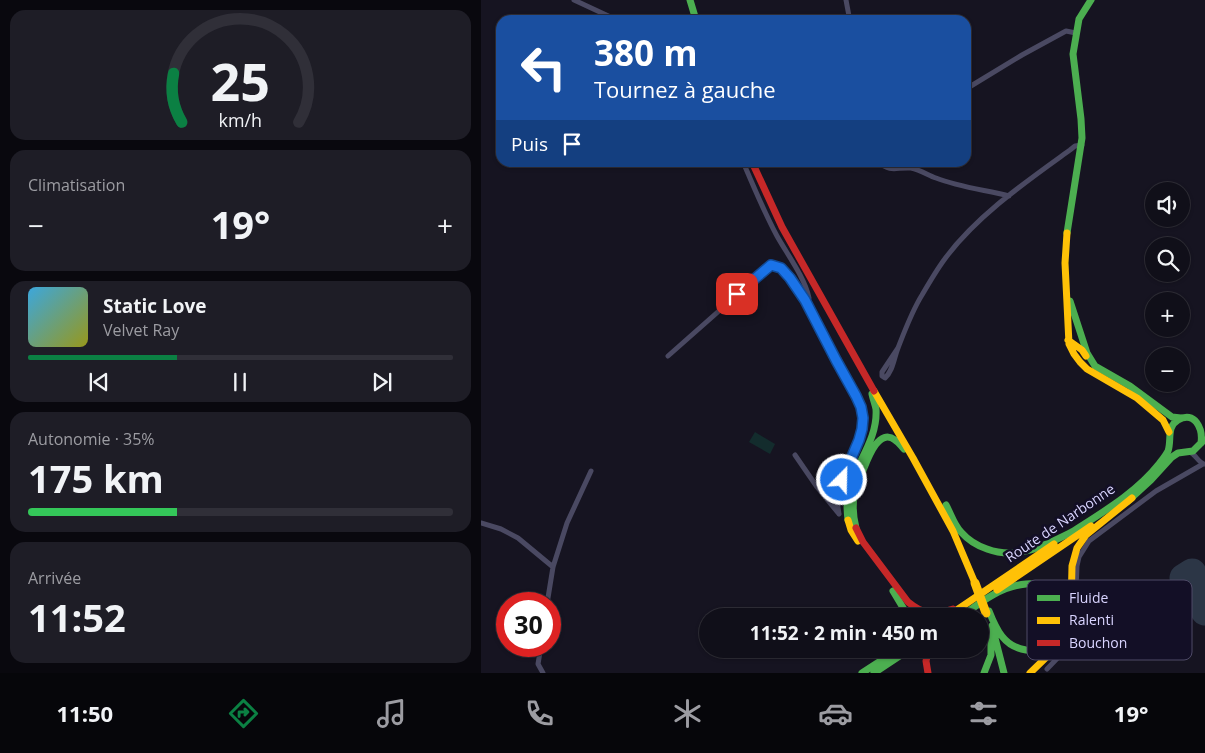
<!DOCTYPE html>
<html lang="fr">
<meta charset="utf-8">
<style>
:root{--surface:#100f19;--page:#1e1d26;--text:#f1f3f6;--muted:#9c9ca2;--line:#302f38;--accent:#0b8043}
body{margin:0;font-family:"Open Sans",sans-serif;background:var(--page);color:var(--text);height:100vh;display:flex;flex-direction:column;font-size:19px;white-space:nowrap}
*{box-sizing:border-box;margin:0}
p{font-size:16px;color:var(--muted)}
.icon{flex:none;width:28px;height:28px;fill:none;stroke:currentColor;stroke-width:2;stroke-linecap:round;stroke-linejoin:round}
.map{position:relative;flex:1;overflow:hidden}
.side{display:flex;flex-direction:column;gap:10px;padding:10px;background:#09080e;width:481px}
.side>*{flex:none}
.banner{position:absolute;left:15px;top:15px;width:475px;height:152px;border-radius:15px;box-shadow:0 1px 4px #0004,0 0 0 1px var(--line);background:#1a4fa0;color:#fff;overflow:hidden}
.controls{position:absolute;left:664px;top:182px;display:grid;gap:10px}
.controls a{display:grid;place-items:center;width:45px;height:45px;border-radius:50%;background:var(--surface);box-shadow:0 1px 4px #0004,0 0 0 1px var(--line);font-size:25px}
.speed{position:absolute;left:15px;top:592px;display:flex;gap:10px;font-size:25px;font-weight:700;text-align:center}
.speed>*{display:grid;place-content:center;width:65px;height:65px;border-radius:50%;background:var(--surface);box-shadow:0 1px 4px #0004,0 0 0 1px var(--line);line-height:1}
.speed .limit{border:8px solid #d22;background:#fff;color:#111}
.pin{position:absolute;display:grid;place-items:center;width:42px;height:42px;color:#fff;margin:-21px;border-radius:10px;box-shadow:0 2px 8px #0006}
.me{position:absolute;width:55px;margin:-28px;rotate:23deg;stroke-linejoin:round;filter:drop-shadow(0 0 4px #0008)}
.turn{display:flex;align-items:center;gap:18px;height:105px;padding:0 15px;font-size:22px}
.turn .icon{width:65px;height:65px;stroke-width:2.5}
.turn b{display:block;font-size:35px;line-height:42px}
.then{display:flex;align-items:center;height:48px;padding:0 15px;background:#0003;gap:10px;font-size:19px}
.big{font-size:38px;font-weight:700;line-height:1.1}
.side .tile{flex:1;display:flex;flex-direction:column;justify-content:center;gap:8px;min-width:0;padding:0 18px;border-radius:15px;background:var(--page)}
.side .dial{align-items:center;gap:0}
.dial svg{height:130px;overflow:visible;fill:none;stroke:var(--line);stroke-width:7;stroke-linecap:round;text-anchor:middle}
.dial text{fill:var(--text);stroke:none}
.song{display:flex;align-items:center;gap:15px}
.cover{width:60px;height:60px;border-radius:8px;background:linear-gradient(135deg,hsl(200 70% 55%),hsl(60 70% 35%))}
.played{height:5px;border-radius:2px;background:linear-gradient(90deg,var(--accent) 35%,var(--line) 35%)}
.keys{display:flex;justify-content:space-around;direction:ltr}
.heat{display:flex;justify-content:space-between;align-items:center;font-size:28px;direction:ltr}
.charge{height:8px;border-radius:4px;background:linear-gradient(90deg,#34c759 35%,var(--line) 0)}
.trip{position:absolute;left:218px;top:608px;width:290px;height:50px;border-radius:25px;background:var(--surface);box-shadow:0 1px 4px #0004,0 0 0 1px var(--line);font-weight:700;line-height:50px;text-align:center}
.menu{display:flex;height:80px;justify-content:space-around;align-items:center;background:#06060a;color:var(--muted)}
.menu .icon{width:35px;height:35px}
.menu .current{color:var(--accent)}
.menu b{font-size:22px;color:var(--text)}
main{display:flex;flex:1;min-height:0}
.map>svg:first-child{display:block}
.green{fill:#132c2d}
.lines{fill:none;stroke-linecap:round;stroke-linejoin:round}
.runway{stroke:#2c3646;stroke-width:29}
.street{stroke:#4a4962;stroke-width:5}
.fast{stroke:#4caf50;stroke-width:7}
.slow{stroke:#ffc107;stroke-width:7}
.jam{stroke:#c62828;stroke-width:7}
.slow-bridge{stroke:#ffc107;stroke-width:9}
.route-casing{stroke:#114b97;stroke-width:12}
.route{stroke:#1a73e8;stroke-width:9}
.labels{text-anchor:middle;stroke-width:5;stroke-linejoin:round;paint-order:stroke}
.street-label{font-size:14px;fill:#d9d4ff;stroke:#130f26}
.key{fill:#130f26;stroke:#4e4a67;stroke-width:1}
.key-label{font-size:14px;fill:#d9d4ff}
</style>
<main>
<section class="side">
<div class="tile dial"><svg viewBox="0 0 100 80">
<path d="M14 69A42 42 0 1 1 86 69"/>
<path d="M14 69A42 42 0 0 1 9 39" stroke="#0b8043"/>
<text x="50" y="56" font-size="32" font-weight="700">25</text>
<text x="50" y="72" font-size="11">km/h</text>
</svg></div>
<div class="tile"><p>Climatisation</p>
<div class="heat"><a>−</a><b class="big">19°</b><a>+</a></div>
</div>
<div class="tile">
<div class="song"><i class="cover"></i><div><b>Static Love</b><p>Velvet Ray</p></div></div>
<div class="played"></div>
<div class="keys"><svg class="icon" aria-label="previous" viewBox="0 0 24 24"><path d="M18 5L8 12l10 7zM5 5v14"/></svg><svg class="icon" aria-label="pause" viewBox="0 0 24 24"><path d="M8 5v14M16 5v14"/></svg><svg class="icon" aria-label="next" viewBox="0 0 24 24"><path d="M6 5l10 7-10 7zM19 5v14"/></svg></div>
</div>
<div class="tile"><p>Autonomie · 35%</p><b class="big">175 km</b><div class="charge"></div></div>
<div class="tile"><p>Arrivée</p><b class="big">11:52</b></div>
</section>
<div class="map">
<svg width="724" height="673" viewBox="0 0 724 673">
<rect width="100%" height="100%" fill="#161421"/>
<path class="green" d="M274 432 294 444 289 454 268 442Z"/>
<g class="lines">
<path class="runway" d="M724 593 711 573 703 578 724 611"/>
<path class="street" d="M93 0 136 20
M365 0 368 16 367 20
M485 89 541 55 585 31 595 33
M262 162C273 187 283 212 296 236 306 254 324 278 328 298L324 300
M396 162C412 173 414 167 430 168 439 170 447 175 455 178 478 187 504 190 528 196
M417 348 401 372V376L404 378C412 371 413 358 417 348 424 330 431 311 441 295 448 283 455 271 463 260 495 216 546 181 589 150L594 146 601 145
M187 356 290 265 300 268 309 277 324 300 355 360 375 396 380 407 382 418 381 429 358 489 356 501 358 514
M709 452C715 455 717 462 723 464
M314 455 336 487 358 514
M0 523 20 529 37 538 72 567
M66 604 72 567 86 523 110 471
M60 646 57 664 62 673
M566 669 591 643 594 635 597 613 595 590 596 566 598 557 608 541 675 491 722 464"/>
<path class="fast" d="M209 0 215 20
M586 233 601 138 600 119 592 54 598 19 610 0
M589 301 606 353 614 366 649 386 691 417 700 418
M381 473C386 461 397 427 414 440 418 442 420 446 423 449
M374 492C371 504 372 516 375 528
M646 502 670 480 691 457 697 453 712 451 723 440
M465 505C470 514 473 525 480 532 487 540 497 546 506 549 538 561 567 544 595 530
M367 520C366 511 365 502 367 493 374 464 397 440 395 409 394 404 392 399 391 394
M591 532C622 512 655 493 678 464 681 460 685 455 687 451 691 440 685 427 697 420 714 410 722 429 720 443
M412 591 427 616
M481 616C500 602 520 586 545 584 593 580 592 654 545 650 523 647 515 629 508 611
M511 626 523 673
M381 673 418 649
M393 673 429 649
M503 673 510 655V636"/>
<path class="slow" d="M586 233 584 263 588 344 593 354 599 362 606 369 656 398 682 420 688 432
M587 340 601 350 605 356
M393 391 432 458 472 531 494 583
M367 520 370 530 377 541
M516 590 610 526
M467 616 573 544
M549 673 580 643 588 630 590 609 591 566 596 548 605 535 651 498"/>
<path class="jam" d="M271 162 301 227 393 391
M375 528 382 542 427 602C444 616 452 615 472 609
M447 673 445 661 448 649"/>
<path class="slow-bridge" d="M494 583 505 613"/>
</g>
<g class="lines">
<g class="route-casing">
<path id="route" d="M256 294 290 265 300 268 309 278 324 300 355 360 375 396 380 407 382 418 381 429 378 440 361 480"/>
</g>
<use href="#route" class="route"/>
</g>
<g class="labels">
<g class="street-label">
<text transform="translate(579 523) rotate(-34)" y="5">Route de Narbonne</text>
</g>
</g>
<rect x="546" y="580" width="165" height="80" rx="8" class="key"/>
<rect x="556" y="595" width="23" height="6" fill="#4caf50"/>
<rect x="556" y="617" width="23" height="7" fill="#ffc107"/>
<rect x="556" y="640" width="23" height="6" fill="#c62828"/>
<g class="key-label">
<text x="588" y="603">Fluide</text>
<text x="588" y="625">Ralenti</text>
<text x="588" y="648">Bouchon</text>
</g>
</svg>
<div class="controls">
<a><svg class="icon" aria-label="sound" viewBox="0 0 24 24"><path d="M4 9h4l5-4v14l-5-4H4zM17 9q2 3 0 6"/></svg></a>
<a><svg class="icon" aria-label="search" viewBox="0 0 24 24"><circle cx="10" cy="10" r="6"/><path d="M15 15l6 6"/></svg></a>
<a>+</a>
<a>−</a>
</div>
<div class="speed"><div class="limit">30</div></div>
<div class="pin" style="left:256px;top:294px;background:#d93025"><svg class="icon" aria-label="arrive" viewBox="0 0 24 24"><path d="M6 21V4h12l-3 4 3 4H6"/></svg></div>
<svg class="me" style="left:361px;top:480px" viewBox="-20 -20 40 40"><circle r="17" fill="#1a73e8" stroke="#fff" stroke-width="3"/><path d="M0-11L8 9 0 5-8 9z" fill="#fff"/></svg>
<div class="trip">11:52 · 2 min · 450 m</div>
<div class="banner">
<div class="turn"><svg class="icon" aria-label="left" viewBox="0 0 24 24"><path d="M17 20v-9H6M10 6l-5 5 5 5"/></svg><div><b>380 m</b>Tournez à gauche</div></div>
<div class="then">Puis<svg class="icon" aria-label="arrive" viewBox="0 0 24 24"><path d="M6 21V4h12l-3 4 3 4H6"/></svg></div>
</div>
</div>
</main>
<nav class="menu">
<b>11:50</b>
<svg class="icon current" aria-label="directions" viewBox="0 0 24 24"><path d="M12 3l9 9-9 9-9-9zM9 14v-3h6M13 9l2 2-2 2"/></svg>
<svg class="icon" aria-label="music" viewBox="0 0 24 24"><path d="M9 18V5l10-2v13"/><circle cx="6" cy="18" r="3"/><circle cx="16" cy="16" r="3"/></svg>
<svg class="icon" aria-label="phone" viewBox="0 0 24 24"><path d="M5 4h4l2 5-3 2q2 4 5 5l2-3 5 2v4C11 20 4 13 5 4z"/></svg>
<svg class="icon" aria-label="climate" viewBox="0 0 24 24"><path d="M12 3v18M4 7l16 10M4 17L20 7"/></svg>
<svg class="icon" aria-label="car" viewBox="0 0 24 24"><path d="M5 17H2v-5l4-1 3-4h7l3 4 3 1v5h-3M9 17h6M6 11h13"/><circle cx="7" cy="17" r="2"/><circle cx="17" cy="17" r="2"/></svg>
<svg class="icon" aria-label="filters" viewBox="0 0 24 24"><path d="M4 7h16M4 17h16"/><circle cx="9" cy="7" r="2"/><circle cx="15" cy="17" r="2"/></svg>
<b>19°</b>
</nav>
